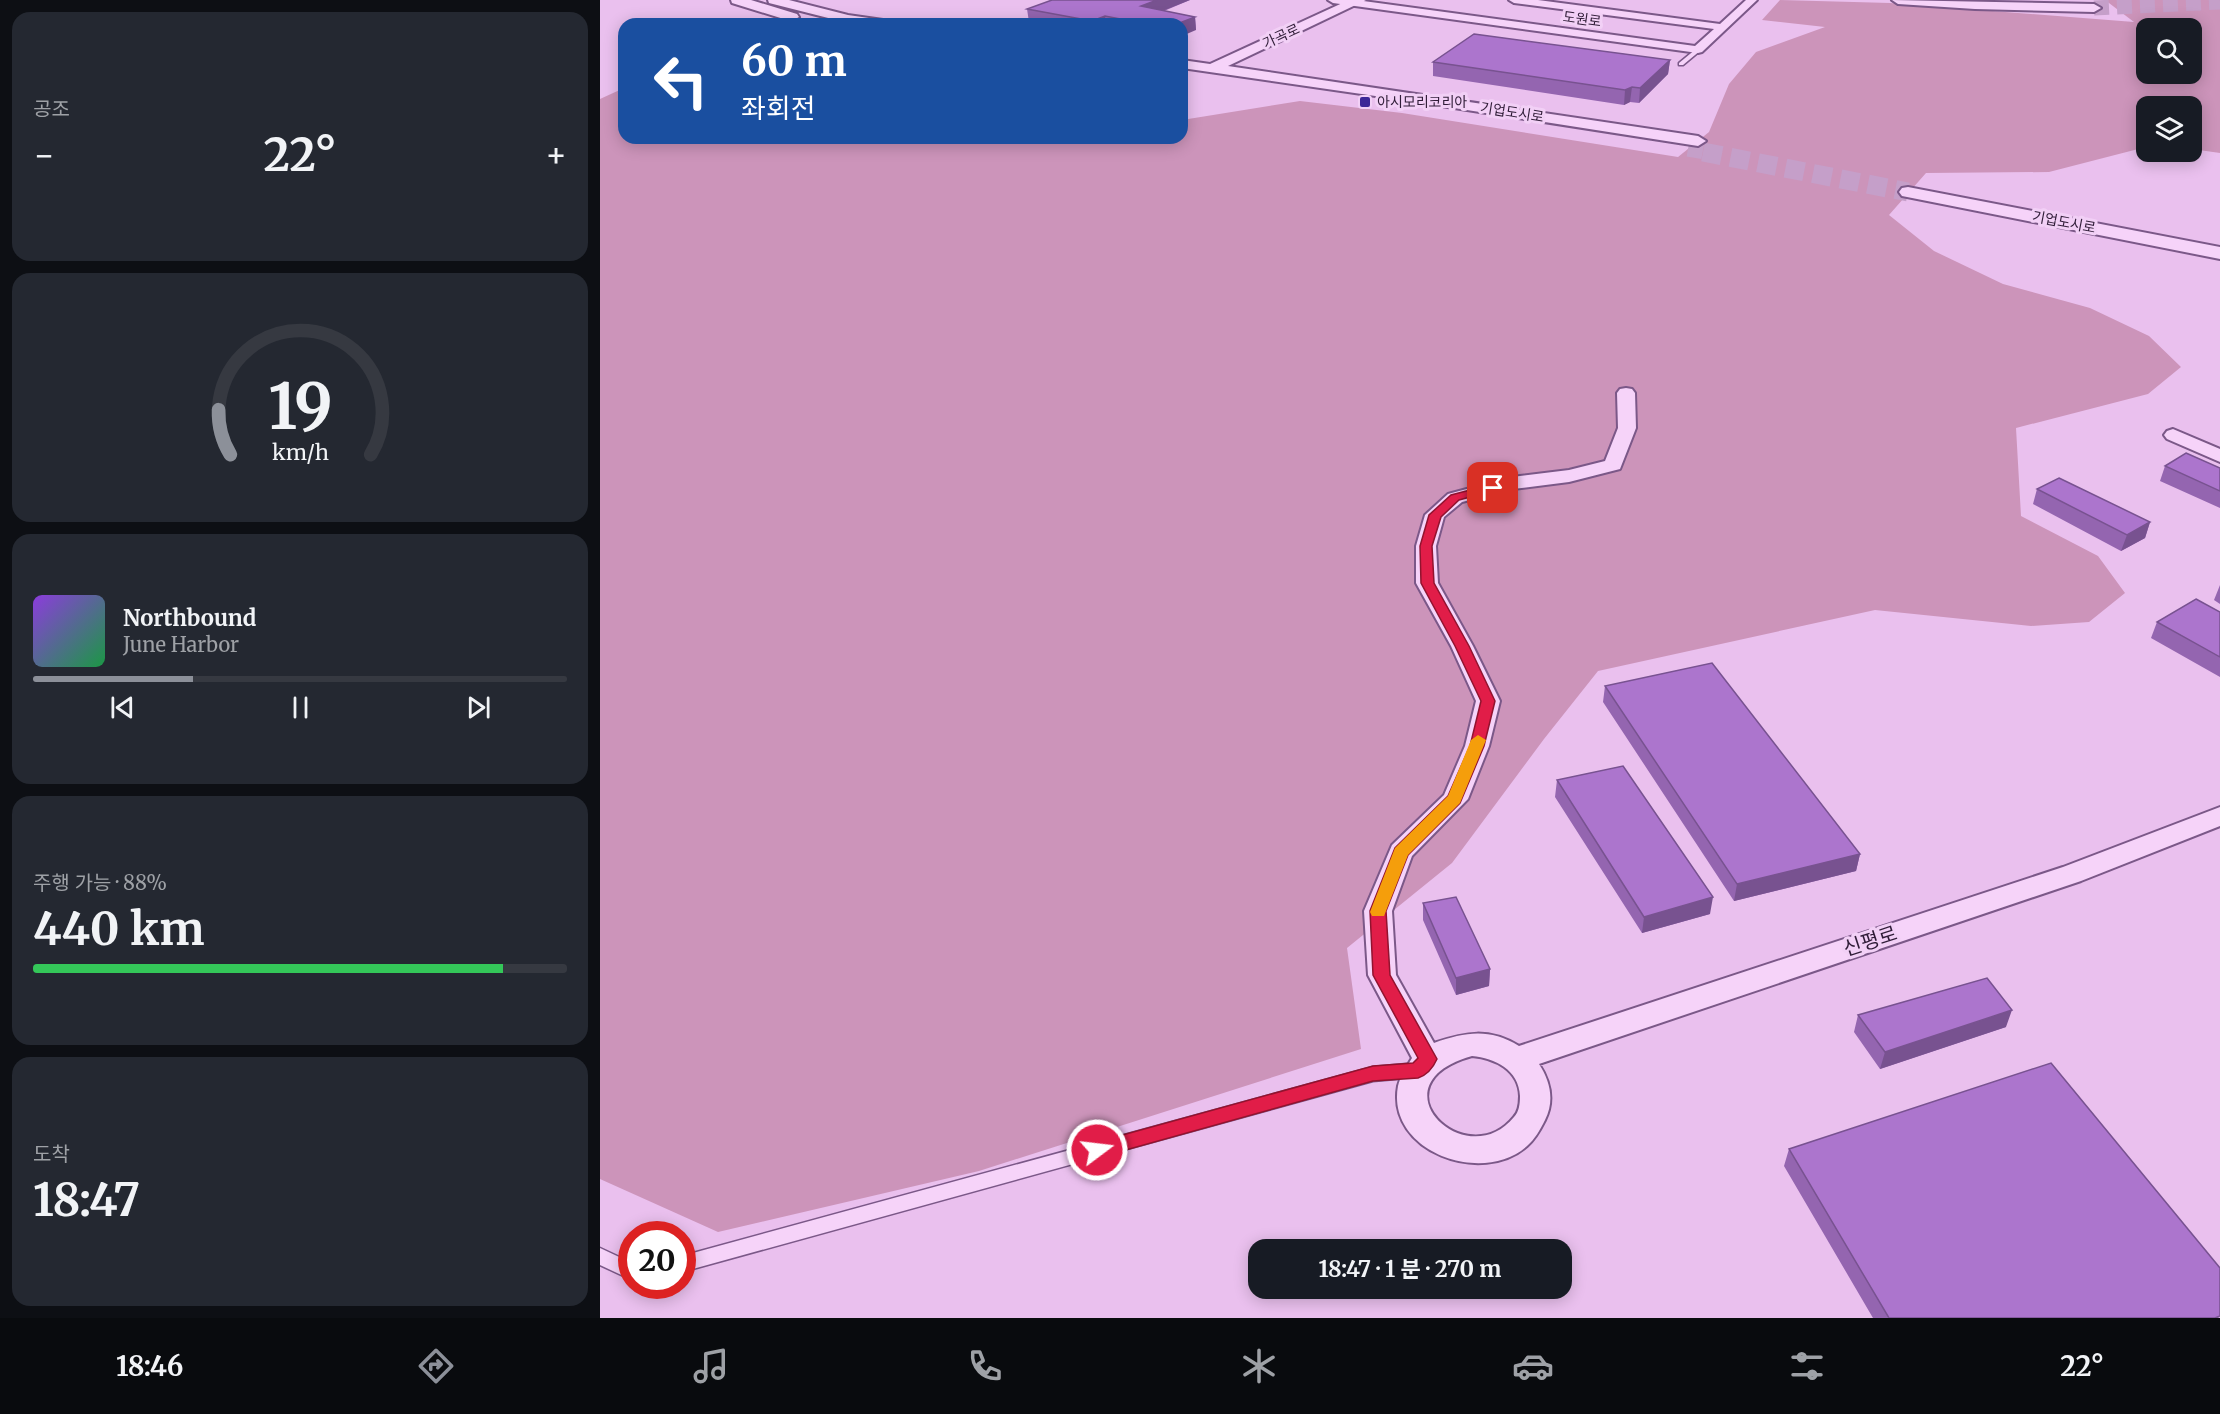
<!DOCTYPE html>
<html lang="ko">
<meta charset="utf-8">
<style>
:root{--surface:#171b24;--page:#242831;--text:#f1f3f6;--muted:#9ea1a6;--line:#363941;--accent:#8c9099}
body{margin:0;font-family:Merriweather,"Noto Sans KR",serif;background:var(--page);color:var(--text);height:100vh;display:flex;flex-direction:column;font-size:22px;white-space:nowrap}
*{box-sizing:border-box;margin:0}
p{font-size:20px;color:var(--muted)}
.icon{flex:none;width:33px;height:33px;fill:none;stroke:currentColor;stroke-width:2;stroke-linecap:round;stroke-linejoin:round}
.map{position:relative;flex:1;overflow:hidden}
.sheet{display:flex;flex-direction:column;gap:12px;padding:12px;background:#0d0f14;width:600px}
.sheet>*{flex:none}
.top-card{position:absolute;left:18px;top:18px;width:570px;height:126px;border-radius:18px;box-shadow:0 3px 15px #0003;background:#1a4fa0;color:#fff;overflow:hidden}
.controls{position:absolute;left:1536px;top:18px;display:grid;gap:12px}
.controls a{display:grid;place-items:center;width:66px;height:66px;border-radius:12px;background:var(--surface);box-shadow:0 3px 15px #0003;font-size:30px}
.speed{position:absolute;left:18px;top:1221px;display:flex;gap:12px;font-size:30px;font-weight:700;text-align:center}
.speed>*{display:grid;place-content:center;width:78px;height:78px;border-radius:50%;background:var(--surface);box-shadow:0 3px 15px #0003;line-height:1}
.speed .limit{border:9px solid #d22;background:#fff;color:#111}
.pin{position:absolute;display:grid;place-items:center;width:51px;height:51px;color:#fff;margin:-26px;border-radius:12px;box-shadow:0 3px 9px #0006}
.me{position:absolute;width:66px;margin:-33px;rotate:75deg;stroke-linejoin:round;filter:drop-shadow(0 0 4px #0008)}
.turn{display:flex;align-items:center;gap:21px;height:126px;padding:0 24px;font-size:27px}
.turn .icon{width:78px;height:78px;stroke-width:2.5}
.turn b{display:block;font-size:42px;line-height:51px}
.big{font-size:45px;font-weight:700;line-height:1.1}
.sheet .widget{flex:1;display:flex;flex-direction:column;justify-content:center;gap:9px;min-width:0;padding:0 21px;border-radius:18px;background:var(--page)}
.sheet .dial{align-items:center;gap:0}
.dial svg{height:156px;overflow:visible;fill:none;stroke:var(--line);stroke-width:7;stroke-linecap:round;text-anchor:middle}
.dial text{fill:var(--text);stroke:none}
.song{display:flex;align-items:center;gap:18px}
.cover{width:72px;height:72px;border-radius:9px;background:linear-gradient(135deg,hsl(270 70% 55%),hsl(140 70% 35%))}
.played{height:6px;border-radius:3px;background:linear-gradient(90deg,var(--accent) 30%,var(--line) 30%)}
.keys{display:flex;justify-content:space-around;direction:ltr}
.heat{display:flex;justify-content:space-between;align-items:center;font-size:33px;direction:ltr}
.charge{height:9px;border-radius:4px;background:linear-gradient(90deg,#34c759 88%,var(--line) 0)}
.trip{position:absolute;left:648px;top:1239px;width:324px;height:60px;border-radius:18px;background:var(--surface);box-shadow:0 3px 15px #0003;font-weight:700;line-height:60px;text-align:center}
.tabs{display:flex;height:96px;justify-content:space-around;align-items:center;background:#090b0e;color:var(--muted)}
.tabs .icon{width:42px;height:42px}
.tabs .current{color:var(--accent)}
.tabs b{font-size:27px;color:var(--text)}
main{display:flex;flex:1;min-height:0}
.map>svg:first-child{display:block}
.green{fill:#cc94ba;fill-rule:evenodd}
.lines{fill:none;stroke-linecap:round;stroke-linejoin:round}
.tertiary-tunnel-far1{stroke:#c59fc9;stroke-width:15;stroke-dasharray:15 8;stroke-linecap:butt}
.tertiary-tunnel{stroke:#c59fc9;stroke-width:19;stroke-dasharray:19 9;stroke-linecap:butt}
.service-casing{stroke:#7b5888;stroke-width:3}
.minor-casing{stroke:#7b5888;stroke-width:4}
.tertiary-casing{stroke:#7b5888;stroke-width:4}
.path{stroke:#7b5888;stroke-width:2;stroke-dasharray:2 1.5;stroke-linecap:butt}
.service{fill:#f6d3f9;fill-rule:evenodd}
.minor{fill:#f6d3f9;fill-rule:evenodd}
.tertiary{fill:#f6d3f9;fill-rule:evenodd}
.wall{fill:#9465b0}
.shaded-wall{fill:#785290}
.building{fill:#ac75cd;stroke:#785290;stroke-width:1.5}
.route{fill:#e11d48;stroke:#92132f;stroke-width:1.5}
.slow{fill:#f59e0b}
.poi-dot{fill:#3d2797;stroke:#f2d0f6;stroke-width:2}
.labels{text-anchor:middle;stroke-width:6;stroke-linejoin:round;paint-order:stroke}
.far-street-label{font-size:14px;fill:#2f1c37;stroke:#f2d0f6}
.far-poi-label{font-size:14px;fill:#2f1c37;stroke:#f2d0f6;text-anchor:start}
.near-street-label{font-size:20px;fill:#2f1c37;stroke:#f2d0f6}
</style>
<main>
<section class="sheet">
<div class="widget"><p>공조</p>
<div class="heat"><a>−</a><b class="big">22°</b><a>+</a></div>
</div>
<div class="widget dial"><svg viewBox="0 0 100 80">
<path d="M14 69A42 42 0 1 1 86 69"/>
<path d="M14 69A42 42 0 0 1 8 46" stroke="#8c9099"/>
<text x="50" y="56" font-size="32" font-weight="700">19</text>
<text x="50" y="72" font-size="11">km/h</text>
</svg></div>
<div class="widget">
<div class="song"><i class="cover"></i><div><b>Northbound</b><p>June Harbor</p></div></div>
<div class="played"></div>
<div class="keys"><svg class="icon" aria-label="previous" viewBox="0 0 24 24"><path d="M18 5L8 12l10 7zM5 5v14"/></svg><svg class="icon" aria-label="pause" viewBox="0 0 24 24"><path d="M8 5v14M16 5v14"/></svg><svg class="icon" aria-label="next" viewBox="0 0 24 24"><path d="M6 5l10 7-10 7zM19 5v14"/></svg></div>
</div>
<div class="widget"><p>주행 가능 · 88%</p><b class="big">440 km</b><div class="charge"></div></div>
<div class="widget"><p>도착</p><b class="big">18:47</b></div>
</section>
<div class="map">
<svg width="1620" height="1318" viewBox="0 0 1620 1318">
<rect width="100%" height="100%" fill="#eac0ee"/>
<path class="green" d="M1180 0 1290 3 1534 22 1505 0H1620V153L1592 149V106H1546V147L1449 172 1326 173 1289 215 1334 251 1403 284 1490 308 1549 336 1581 367 1548 394 1416 428 1421 516 1498 556 1525 593 1489 622 1431 626 1275 610 998 671 944 739 852 863 747 948 761 1049 379 1171 118 1232 0 1179V99L24 88V138H582V120L700 101 802 113 1078 157 1109 132 1129 84 1156 52 1225 27 1162 20ZM1546 28H1592V74H1546Z"/>
<g class="lines">
<path class="tertiary-tunnel-far1" d="M1494 8 1620 2
M1088 149 1110 153"/>
<path class="tertiary-tunnel" d="M1103 152 1308 192"/>
<g class="service-casing">
<path id="service" d="M1096 49 1101 50 1083 65H1079V63Z
M818 1063 824 1065 826 1070 824 1075 818 1077 773 1081 82 1272V1256L773 1067Z
M0 1248 32 1263V1280L0 1265Z"/>
</g>
<g class="minor-casing">
<path id="minor" d="M728 0H756L1095 46 1114 29 914 3 909 0H938L1120 24 1146 0H1157L1102 52 1098 53 733 3Z
M1026 388 1032 389 1035 393 1036 428 1020 469 969 482 913 489 862 502 844 517 836 546 838 583 873 646 900 701 889 746 868 799 812 856 792 911 796 975 834 1043C866 1032 889 1028 919 1046L1463 867 1620 807V826L1481 881 939 1064C950 1081 955 1100 945 1120 940 1130 935 1139 927 1146 883 1186 786 1152 798 1086 800 1077 807 1066 812 1058L768 975 764 911 792 845 844 795 865 746 876 701 851 646 816 583V546L825 515 848 494 912 477 969 470 1005 461 1018 428 1017 393 1020 389ZM872 1056C895 1058 919 1070 920 1096 920 1104 919 1112 914 1117 866 1176 771 1084 872 1056Z
M1573 429 1620 449V462L1567 439 1564 435 1567 431Z"/>
</g>
<g class="tertiary-casing">
<path id="tertiary" d="M131 0H151L197 14 199 17 192 21 187 20 132 3Z
M168 0H189L248 15 283 20 290 24 248 23 169 3Z
M749 0H766L628 66 1098 136 1106 141 1098 146 803 100 582 68V60L610 64Z
M1292 0 1494 4 1501 8 1494 12 1375 9 1298 4Z
M1308 187 1620 247V259L1302 196 1299 192 1302 188Z"/>
</g>
<path class="path" d="M301 22 318 24"/>
<use href="#service" class="service"/>
<use href="#minor" class="minor"/>
<use href="#tertiary" class="tertiary"/>
</g>
<path class="wall" d="M590 0 564 11 595 17 596 30 582 24H440L429 22 427 9Z
M1070 60 1068 74 1039 103 1030 102 1024 105 833 76V62Z
M1565 466 1620 468V508L1560 481Z
M1437 489 1550 522 1545 538 1521 551 1433 504Z
M1620 585V604L1614 600Z
M1620 612V677L1551 638 1557 622Z
M1005 686 1260 854 1256 871 1134 901 1003 702Z
M957 780 1110 914 1042 933 955 797Z
M823 903 890 969 889 986 856 995 823 920Z
M1258 1015 1406 1027 1280 1069 1254 1032Z
M1189 1149 1620 1318H1273L1184 1166Z"/>
<path class="shaded-wall" d="M557 0H590L542 19 541 6Z
M505 16 506 24H492V21Z
M595 17 596 30 582 36V24H577Z
M1070 60 1068 74 1039 103 1040 88Z
M1032 87 1030 102 1024 105 1025 90Z
M1550 522 1545 538 1521 551 1527 535Z
M1260 854 1256 871 1134 901 1137 884Z
M1113 897 1110 914 1042 933 1044 917Z
M890 969 889 986 856 995V978Z
M1412 1010 1406 1027 1280 1069 1285 1052Z"/>
<path class="building" d="M452 0H557L541 6 595 17 577 24H546L505 16 492 21 427 9Z
M874 34 1070 60 1040 88 1032 87 1025 90 833 62Z
M1586 453 1620 468V491L1565 466Z
M1459 478 1550 522 1527 535 1437 489Z
M1596 599 1620 612V657L1557 622Z
M1112 663 1260 854 1137 884 1005 686Z
M1023 766 1113 897 1044 917 957 780Z
M856 897 890 969 856 978 823 903Z
M1387 978 1412 1010 1285 1052 1258 1015Z
M1451 1063 1620 1268V1316L1615 1318H1289L1189 1149Z"/>
<path class="route" d="M893 484 897 485V490L859 500 841 517 832 546 834 583 869 646 895 701 884 746 860 803 808 855 786 911 790 975 837 1059C833 1068 827 1075 818 1078L773 1081 497 1158 490 1156 488 1150 490 1144 497 1142 773 1066 813 1063 818 1058 773 975 770 911 795 848 848 796 870 746 881 701 855 646 821 583 820 546 829 515 851 495Z"/>
<path class="slow" d="M878 735 886 740 860 803 808 855 784 916H772L770 912 795 848 848 796 871 740Z"/>
<rect class="poi-dot" x="759" y="96" width="12" height="12" rx="3"/>
<g class="labels">
<g class="far-street-label">
<text transform="translate(982 19) rotate(8)" y="5">도원로</text>
<text transform="translate(681 36) rotate(-25)" y="5">가곡로</text>
<text transform="translate(912 112) rotate(9)" y="5">기업도시로</text>
<text transform="translate(1464 222) rotate(11)" y="5">기업도시로</text>
</g>
<g class="far-poi-label">
<text x="777" y="107">아시모리코리아</text>
</g>
<g class="near-street-label">
<text transform="translate(1270 941) rotate(-18)" y="7">신평로</text>
</g>
</g>
</svg>
<div class="controls">
<a><svg class="icon" aria-label="search" viewBox="0 0 24 24"><circle cx="10" cy="10" r="6"/><path d="M15 15l6 6"/></svg></a>
<a><svg class="icon" aria-label="layers" viewBox="0 0 24 24"><path d="M12 4l9 5-9 5-9-5zM3 14l9 5 9-5"/></svg></a>
</div>
<div class="speed"><div class="limit">20</div></div>
<div class="pin" style="left:893px;top:488px;background:#d93025"><svg class="icon" aria-label="arrive" viewBox="0 0 24 24"><path d="M6 21V4h12l-3 4 3 4H6"/></svg></div>
<svg class="me" style="left:497px;top:1150px" viewBox="-20 -20 40 40"><circle r="17" fill="#e11d48" stroke="#fff" stroke-width="3"/><path d="M0-11L8 9 0 5-8 9z" fill="#fff"/></svg>
<div class="trip">18:47 · 1 분 · 270 m</div>
<div class="top-card">
<div class="turn"><svg class="icon" aria-label="left" viewBox="0 0 24 24"><path d="M17 20v-9H6M10 6l-5 5 5 5"/></svg><div><b>60 m</b>좌회전</div></div>
</div>
</div>
</main>
<nav class="tabs">
<b>18:46</b>
<svg class="icon current" aria-label="directions" viewBox="0 0 24 24"><path d="M12 3l9 9-9 9-9-9zM9 14v-3h6M13 9l2 2-2 2"/></svg>
<svg class="icon" aria-label="music" viewBox="0 0 24 24"><path d="M9 18V5l10-2v13"/><circle cx="6" cy="18" r="3"/><circle cx="16" cy="16" r="3"/></svg>
<svg class="icon" aria-label="phone" viewBox="0 0 24 24"><path d="M5 4h4l2 5-3 2q2 4 5 5l2-3 5 2v4C11 20 4 13 5 4z"/></svg>
<svg class="icon" aria-label="climate" viewBox="0 0 24 24"><path d="M12 3v18M4 7l16 10M4 17L20 7"/></svg>
<svg class="icon" aria-label="car" viewBox="0 0 24 24"><path d="M5 17H2v-5l4-1 3-4h7l3 4 3 1v5h-3M9 17h6M6 11h13"/><circle cx="7" cy="17" r="2"/><circle cx="17" cy="17" r="2"/></svg>
<svg class="icon" aria-label="filters" viewBox="0 0 24 24"><path d="M4 7h16M4 17h16"/><circle cx="9" cy="7" r="2"/><circle cx="15" cy="17" r="2"/></svg>
<b>22°</b>
</nav>
